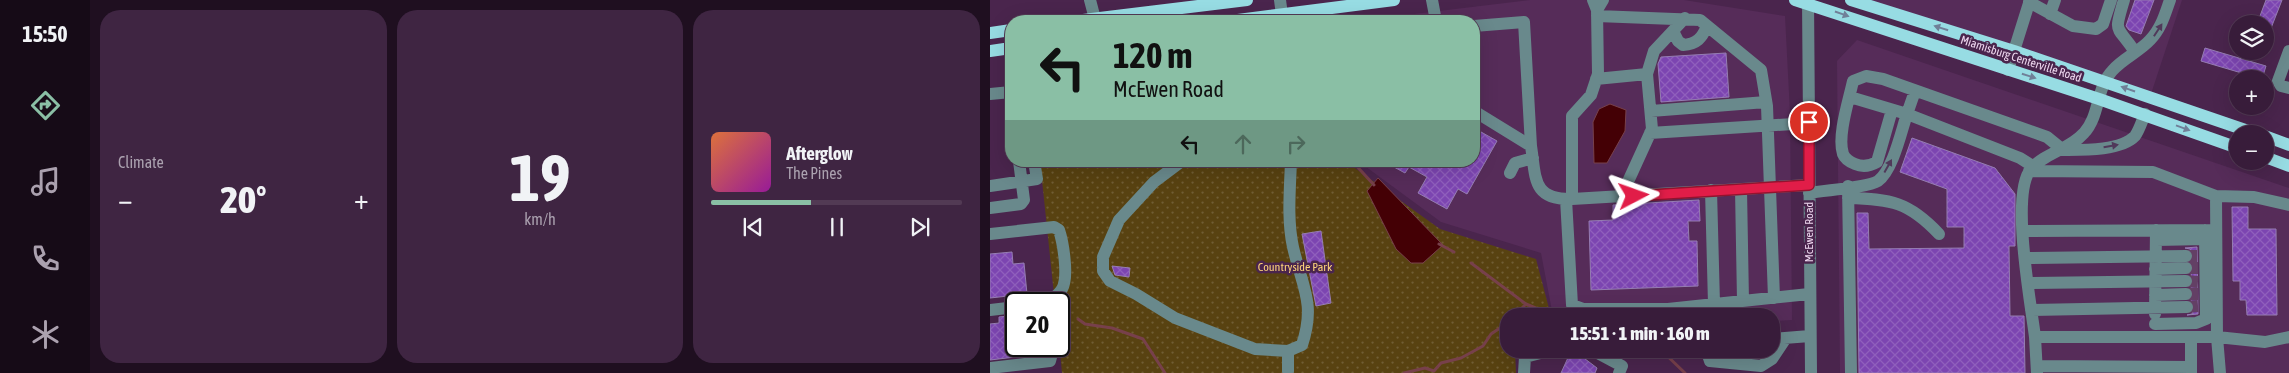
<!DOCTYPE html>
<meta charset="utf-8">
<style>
:root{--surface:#381c3a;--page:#3f2542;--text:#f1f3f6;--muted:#aba1af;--line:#523a54;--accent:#8abfa5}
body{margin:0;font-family:"Asap Condensed",sans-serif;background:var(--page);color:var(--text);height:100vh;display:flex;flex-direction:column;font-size:19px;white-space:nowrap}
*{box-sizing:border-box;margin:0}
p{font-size:16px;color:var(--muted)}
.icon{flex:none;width:28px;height:28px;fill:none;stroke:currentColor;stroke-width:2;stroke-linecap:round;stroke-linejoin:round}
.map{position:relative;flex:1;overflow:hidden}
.details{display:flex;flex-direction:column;gap:10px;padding:10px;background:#1f0f20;width:900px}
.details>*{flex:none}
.hud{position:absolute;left:15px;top:15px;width:475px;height:152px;border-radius:20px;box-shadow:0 5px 20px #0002,0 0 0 1px var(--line);background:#8abfa5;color:#111;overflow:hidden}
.controls{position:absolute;left:1239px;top:15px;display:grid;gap:10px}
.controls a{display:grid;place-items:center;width:45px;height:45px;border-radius:50%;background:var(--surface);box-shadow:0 5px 20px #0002,0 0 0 1px var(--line);font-size:25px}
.speed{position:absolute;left:15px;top:292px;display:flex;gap:10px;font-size:25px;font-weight:700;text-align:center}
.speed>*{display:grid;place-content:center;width:65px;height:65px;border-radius:50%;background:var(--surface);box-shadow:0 5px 20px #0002,0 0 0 1px var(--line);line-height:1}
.speed .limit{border:2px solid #111;border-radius:8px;background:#fff;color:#111}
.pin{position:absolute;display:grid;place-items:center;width:42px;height:42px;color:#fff;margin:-21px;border:2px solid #fff;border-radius:50%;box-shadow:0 1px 5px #0007}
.me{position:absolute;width:55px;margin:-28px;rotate:86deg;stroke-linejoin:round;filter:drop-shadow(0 0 4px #0008)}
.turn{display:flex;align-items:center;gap:18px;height:105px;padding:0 25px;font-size:22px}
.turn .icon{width:65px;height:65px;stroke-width:2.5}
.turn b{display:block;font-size:35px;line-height:42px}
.lanes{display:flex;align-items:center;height:48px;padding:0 25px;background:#0003;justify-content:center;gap:25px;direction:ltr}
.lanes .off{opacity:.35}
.big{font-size:38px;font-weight:800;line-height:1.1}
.details .widget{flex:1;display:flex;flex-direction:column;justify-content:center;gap:8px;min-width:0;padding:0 18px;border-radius:20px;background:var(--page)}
.details .dial{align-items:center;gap:0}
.dial b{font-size:65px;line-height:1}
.song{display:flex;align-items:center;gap:15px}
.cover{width:60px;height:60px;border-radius:8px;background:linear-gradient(135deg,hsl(20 70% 55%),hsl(300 70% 35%))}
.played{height:5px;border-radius:2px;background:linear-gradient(90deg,var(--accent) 40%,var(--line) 40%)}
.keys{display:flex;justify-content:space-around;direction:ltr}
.heat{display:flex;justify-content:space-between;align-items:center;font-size:28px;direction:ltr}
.details .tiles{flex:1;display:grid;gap:10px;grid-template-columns:repeat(3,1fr)}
.trip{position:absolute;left:510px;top:308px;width:280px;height:50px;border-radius:20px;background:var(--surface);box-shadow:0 5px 20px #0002,0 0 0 1px var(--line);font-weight:800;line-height:50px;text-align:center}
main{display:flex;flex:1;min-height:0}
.dock{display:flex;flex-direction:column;width:90px;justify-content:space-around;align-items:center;background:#160b17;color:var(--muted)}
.dock .icon{width:35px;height:35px}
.dock .selected{color:var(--accent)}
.dock b{font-size:22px;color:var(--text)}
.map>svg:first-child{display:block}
.built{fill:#562c59}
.park{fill:url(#park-dots)}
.water{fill:#440005;stroke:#77404b}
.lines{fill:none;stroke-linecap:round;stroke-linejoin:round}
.stream{stroke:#77404b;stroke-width:3}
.building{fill:url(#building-cross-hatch);stroke:#957db2}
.minor-tunnel{stroke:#634065;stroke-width:12;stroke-dasharray:12 6;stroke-linecap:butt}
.minor{stroke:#69898c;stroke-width:12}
.major{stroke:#97dce3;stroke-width:12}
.oneway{fill:#708098}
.oneway2{fill:#50395a}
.route-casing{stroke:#92132f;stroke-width:12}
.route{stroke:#e11d48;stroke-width:9}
.labels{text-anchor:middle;stroke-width:5;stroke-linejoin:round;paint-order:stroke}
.street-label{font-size:12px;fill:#eed7ef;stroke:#4a254d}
.park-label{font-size:12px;fill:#fdd37a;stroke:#4a254d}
</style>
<main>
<nav class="dock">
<b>15:50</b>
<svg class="icon selected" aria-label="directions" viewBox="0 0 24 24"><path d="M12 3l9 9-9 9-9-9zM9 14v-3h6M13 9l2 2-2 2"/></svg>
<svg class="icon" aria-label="music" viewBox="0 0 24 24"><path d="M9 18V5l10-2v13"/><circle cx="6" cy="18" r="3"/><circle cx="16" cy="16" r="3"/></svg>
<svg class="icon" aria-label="phone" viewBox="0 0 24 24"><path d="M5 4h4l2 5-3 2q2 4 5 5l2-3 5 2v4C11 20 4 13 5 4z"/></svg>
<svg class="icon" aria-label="climate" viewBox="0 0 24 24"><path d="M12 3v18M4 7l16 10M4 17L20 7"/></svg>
</nav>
<section class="details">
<div class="tiles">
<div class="widget"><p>Climate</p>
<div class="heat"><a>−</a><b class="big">20°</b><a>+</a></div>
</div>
<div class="widget dial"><b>19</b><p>km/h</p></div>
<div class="widget">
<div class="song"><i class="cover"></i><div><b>Afterglow</b><p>The Pines</p></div></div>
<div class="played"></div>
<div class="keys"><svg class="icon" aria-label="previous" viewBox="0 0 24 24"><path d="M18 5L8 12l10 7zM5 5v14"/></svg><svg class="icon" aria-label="pause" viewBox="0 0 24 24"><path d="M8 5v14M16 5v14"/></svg><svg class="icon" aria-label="next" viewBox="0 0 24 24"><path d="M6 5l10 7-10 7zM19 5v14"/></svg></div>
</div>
</div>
</section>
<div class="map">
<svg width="1299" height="373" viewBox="0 0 1299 373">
<defs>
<pattern id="park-dots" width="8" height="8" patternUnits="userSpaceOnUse" patternTransform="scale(1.25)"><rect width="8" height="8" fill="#584211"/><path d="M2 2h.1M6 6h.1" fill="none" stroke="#705d34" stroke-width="1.8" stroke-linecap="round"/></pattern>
<pattern id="building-cross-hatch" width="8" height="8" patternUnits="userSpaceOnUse" patternTransform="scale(1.25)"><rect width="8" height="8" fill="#7c45b1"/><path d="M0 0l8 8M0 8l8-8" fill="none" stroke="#8f5fbc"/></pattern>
</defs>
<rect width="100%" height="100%" fill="#4a254d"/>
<path class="built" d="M540 0H694L795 16 800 113 802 320 781 321V316H563L551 253 451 222 368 161H484V21H366Z
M861 0H1192L1160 97Z
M867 40 1299 188V373H850L847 61Z"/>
<path class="park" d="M50 161H355L450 229 546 259 561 316H519V349H527L525 350 526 373H72L69 341V304H65Z"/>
<path class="water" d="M620 104 636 110 635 131 617 163H604L603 122 609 109Z
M388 178 453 245 433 263H421L406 249 377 191Z"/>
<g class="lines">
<path class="stream" d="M362 161 384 185
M449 244 464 252
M481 263 536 304 565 316
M524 316 536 304
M88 319 95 324 122 328 153 339 175 373
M670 349 695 373
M414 373 435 368 444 371 451 363 471 358 493 346 501 334 519 322"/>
</g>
<path class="building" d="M1145 0H1164L1151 34 1139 30 1136 26Z
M1276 0H1292L1276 41 1275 24H1267Z
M1215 48 1276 66 1272 79 1211 61Z
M736 53 739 97 671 102 668 64 671 57Z
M484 128 507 141 477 194 468 189 457 209 428 193 437 177 419 167 415 173 393 161H484Z
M922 138 1005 168 1025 194V246H1019L1020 316H1034L1035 373H869L867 213H878L879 249 974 248V227H957V189L910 172Z
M709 200 710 221H698L699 241H707L708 286 601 290 599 221 623 220V205Z
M1242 207H1258V229H1286L1287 315H1257L1256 300H1250V281H1243Z
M331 231 341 303 326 306 312 234Z
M1207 247 1208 314 1197 315 1202 314 1205 307 1201 300 1204 294 1201 288 1204 281 1201 275 1204 268 1201 262 1204 255 1200 249 1195 248Z
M22 252 23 264 34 263 37 294 0 298V254Z
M122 266 140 268 139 277 125 275Z
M26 315V346H41L42 355 0 360V324L9 323V317Z
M582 349 607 368 605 373H571Z"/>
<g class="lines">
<path class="minor-tunnel" d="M1196 256H1207
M1196 268H1208
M1196 281 1208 282
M1196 294H1208
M1197 307 1208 306"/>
<path class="minor" d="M100 0 105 19
M290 0 292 15
M442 0 446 21
M603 0 607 10 613 0
M818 0 821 373
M1134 0C1123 36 1127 24 1145 52
M1180 0C1175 14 1171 29 1160 40 1149 52 1132 59 1122 71 1106 88 1110 116 1094 133 1079 150 1056 152 1041 169 1020 193 1041 304 1045 337H1227L1275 342 1299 337
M1039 2 1083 26 1106 29 1113 24 1121 0
M1060 14 1065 0
M607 16 710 20 771 70 777 106 784 298
M484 26 534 22 541 146
M683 31 688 41 693 45C707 44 712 38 717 26
M1299 51 1288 81 1291 86 1299 88
M1018 70 1040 0
M657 74 664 51 695 18
M606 79 657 74 662 129 631 197
M925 91 917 114 1030 158 1044 167
M0 94 21 92
M902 110 887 162C880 166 872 167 865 164 860 162 855 159 853 154 847 136 859 100 863 81L876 76 893 79 1057 137 1073 150C1092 150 1131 151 1145 136 1149 131 1152 121 1155 114
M484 111 541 146C546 178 542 200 582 199V116L601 95 608 74 607 10
M661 111 776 102
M660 133 819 123
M192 161 164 182 129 220 113 257V271L120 281 146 294 185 318 265 349 298 351 312 345C326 303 312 287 303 247 297 220 300 189 301 161
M1039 171 1163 172 1226 196 1227 337 1230 373
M520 173 525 163 543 158
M0 186 47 179 44 161
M858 186 861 373
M751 189 753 301
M721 190 724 304
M819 193C834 190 877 188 888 181 903 170 911 132 917 114L860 97
M1226 196 1264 197 1299 205
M858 198C901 199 919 202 949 234
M576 199 582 305 593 309H678L819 294
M582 199 819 185
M0 208 31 204 34 200 29 161
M1033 231 1226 230
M0 234 64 227 69 230C73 242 79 277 72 289 69 294 62 299 58 303
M1166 240 1215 239
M1035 258 1196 256
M1165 269 1196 268
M1038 283 1196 281
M1165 295 1196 294
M0 310 26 307
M1041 310 1197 307
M1165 314 1166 230
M1165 324 1206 323 1216 319 1215 230
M1045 337 1047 373
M781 339 820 336
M594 349 602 350 632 366 629 373
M716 349 720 361 771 366 782 359 796 338
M1047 366 1201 367
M0 368 60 361 64 346
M298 371V351
M534 373 535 357 566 349
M1201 373V337"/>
<path class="major" d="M805 0 1109 99 1248 148
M861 0 1024 51 1267 134
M85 21 257 0
M240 21 404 0
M0 33 21 30
M0 51 21 48
M1275 136 1299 145
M1275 157 1299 166"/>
</g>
<defs><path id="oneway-solid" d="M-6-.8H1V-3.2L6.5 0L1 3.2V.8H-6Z" transform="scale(1.25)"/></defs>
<g class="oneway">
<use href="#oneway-solid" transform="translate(852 14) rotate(19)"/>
<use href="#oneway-solid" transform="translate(951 28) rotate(-162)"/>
<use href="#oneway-solid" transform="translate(1039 76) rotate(18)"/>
<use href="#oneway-solid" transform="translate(1138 89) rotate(-161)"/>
<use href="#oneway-solid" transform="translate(1193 128) rotate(20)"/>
</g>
<g class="oneway2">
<use href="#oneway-solid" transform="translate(1168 30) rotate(-57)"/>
<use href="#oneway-solid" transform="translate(1121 146) rotate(-10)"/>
<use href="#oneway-solid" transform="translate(898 166) rotate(-61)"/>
</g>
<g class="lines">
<g class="route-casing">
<path id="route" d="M644 196 819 185V122"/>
</g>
<use href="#route" class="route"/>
</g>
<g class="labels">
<g class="street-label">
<text transform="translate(1031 59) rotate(18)" y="4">Miamisburg Centerville Road</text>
<text transform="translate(819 232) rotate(-90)" y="4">McEwen Road</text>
</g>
<g class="park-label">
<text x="305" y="271">Countryside Park</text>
</g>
</g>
</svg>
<div class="controls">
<a><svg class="icon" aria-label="layers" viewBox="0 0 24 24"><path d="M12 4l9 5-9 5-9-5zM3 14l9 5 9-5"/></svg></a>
<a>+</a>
<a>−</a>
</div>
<div class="speed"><div class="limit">20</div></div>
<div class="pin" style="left:819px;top:122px;background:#d93025"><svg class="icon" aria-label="arrive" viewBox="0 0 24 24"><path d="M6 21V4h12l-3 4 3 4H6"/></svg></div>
<svg class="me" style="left:644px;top:196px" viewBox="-20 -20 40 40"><path d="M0-17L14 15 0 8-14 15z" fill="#e11d48" stroke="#fff" stroke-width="4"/></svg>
<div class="trip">15:51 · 1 min · 160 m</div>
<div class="hud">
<div class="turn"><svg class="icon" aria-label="left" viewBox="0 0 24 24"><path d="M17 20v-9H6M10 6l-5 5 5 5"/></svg><div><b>120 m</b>McEwen Road</div></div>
<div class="lanes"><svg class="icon" aria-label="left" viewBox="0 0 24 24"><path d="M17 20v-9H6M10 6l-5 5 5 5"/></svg><svg class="icon off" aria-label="ahead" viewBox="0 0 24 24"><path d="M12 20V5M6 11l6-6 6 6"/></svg><svg class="icon off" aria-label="right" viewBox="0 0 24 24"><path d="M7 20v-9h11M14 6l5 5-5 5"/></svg></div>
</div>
</div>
</main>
